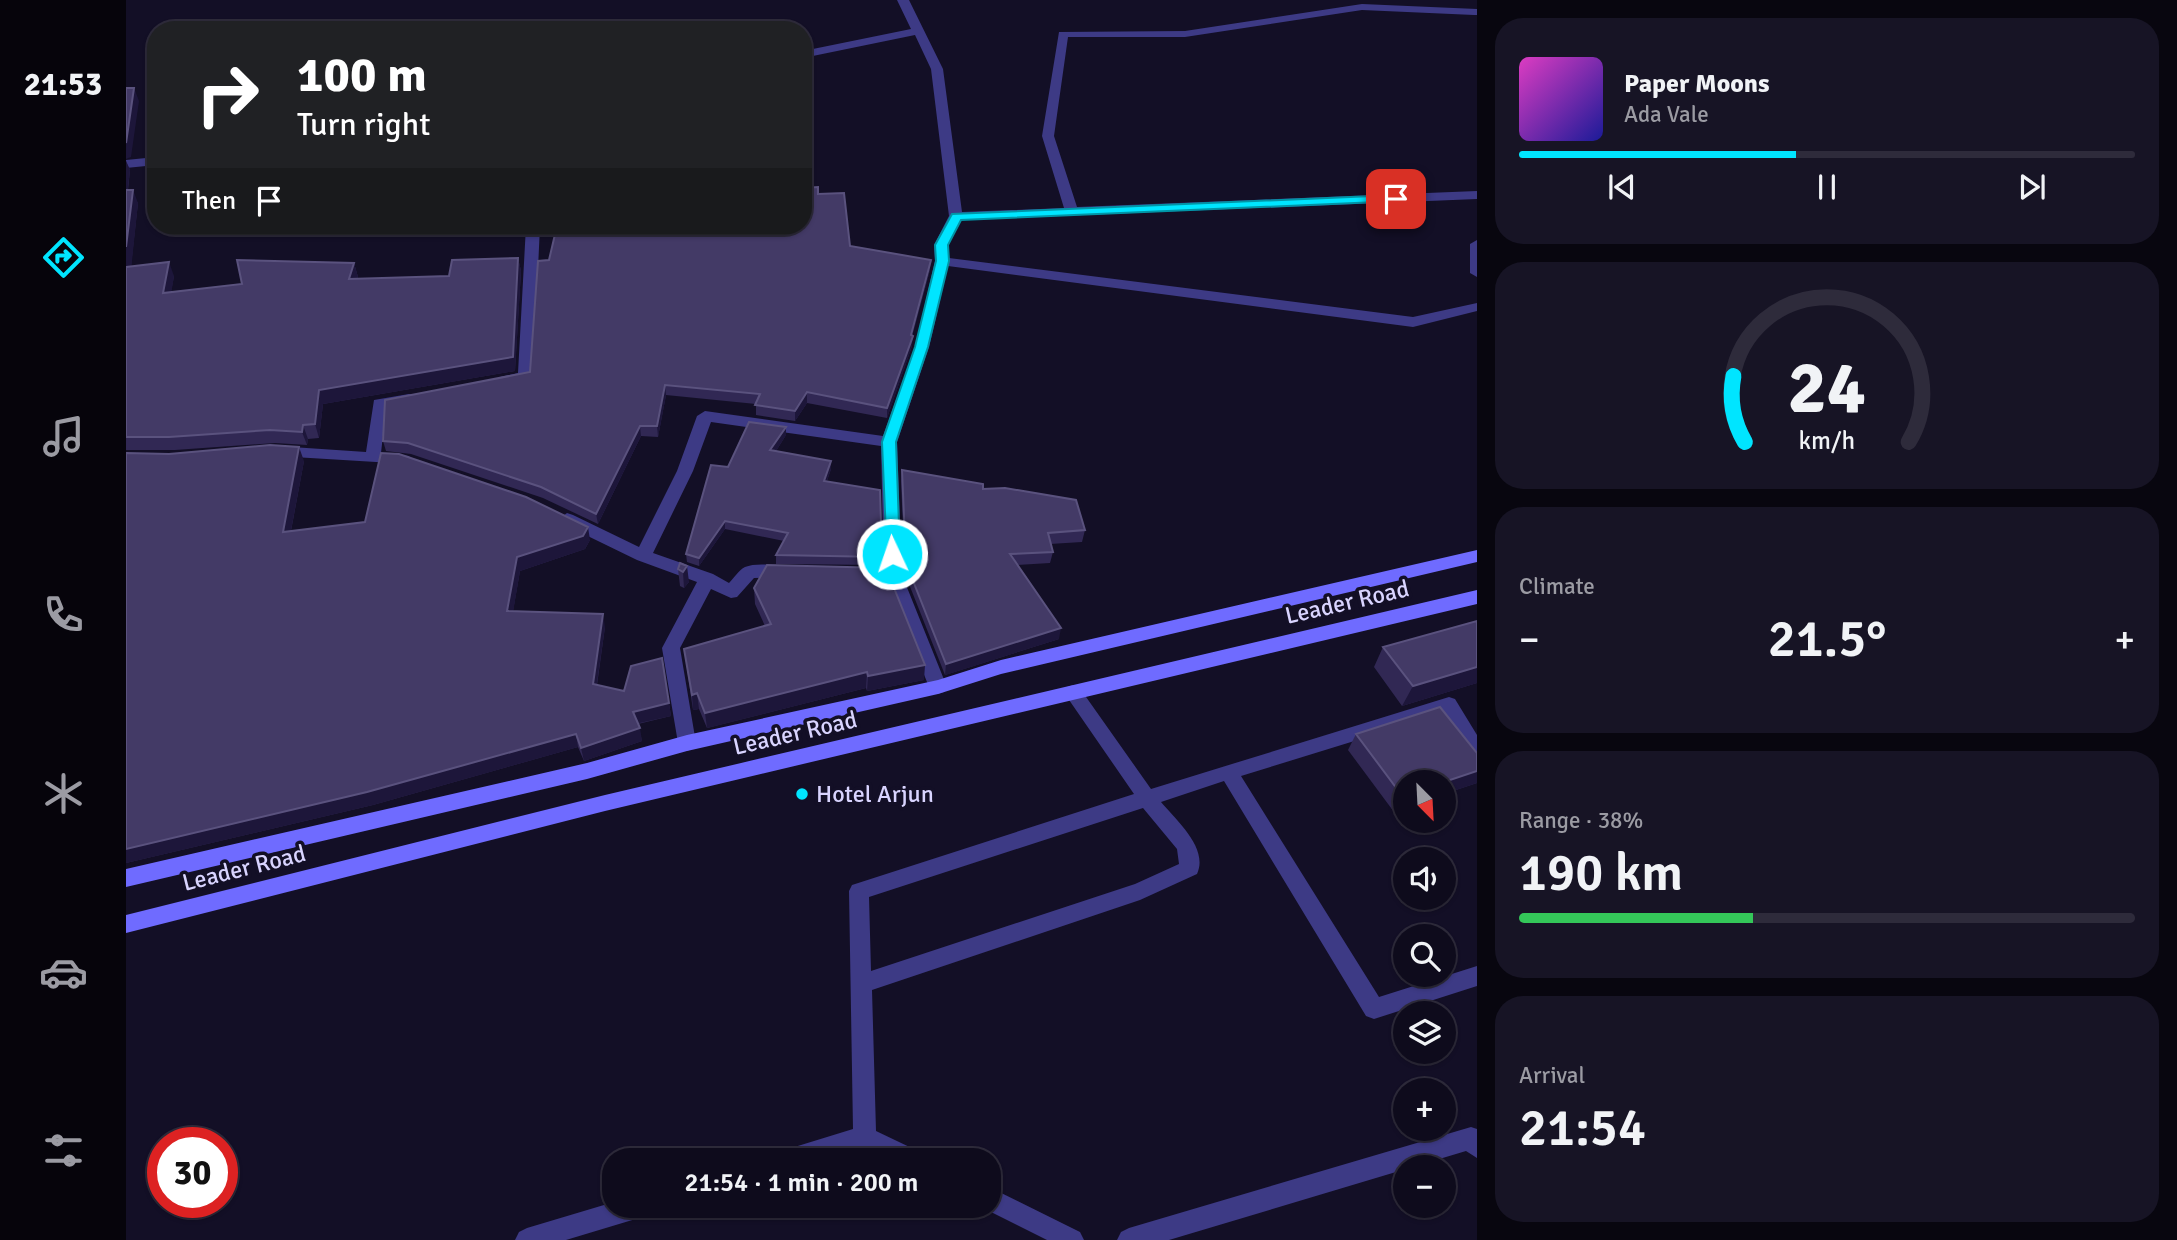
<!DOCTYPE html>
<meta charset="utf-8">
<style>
:root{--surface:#0e0b1c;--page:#171425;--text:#f1f3f6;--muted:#9b9ba3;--line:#2e2b3b;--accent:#00e5ff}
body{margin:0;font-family:Signika,sans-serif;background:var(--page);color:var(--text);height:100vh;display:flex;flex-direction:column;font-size:26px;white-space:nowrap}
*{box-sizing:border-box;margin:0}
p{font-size:23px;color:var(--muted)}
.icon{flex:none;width:38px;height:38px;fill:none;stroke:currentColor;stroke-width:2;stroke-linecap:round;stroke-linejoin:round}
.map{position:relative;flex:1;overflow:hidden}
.sheet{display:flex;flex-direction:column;gap:18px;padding:18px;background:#08060f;width:700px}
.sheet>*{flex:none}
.hud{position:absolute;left:21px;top:21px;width:665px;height:214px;border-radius:28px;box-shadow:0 2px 5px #0004,0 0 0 2px var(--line);background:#202124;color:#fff;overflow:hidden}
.needle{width:46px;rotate:156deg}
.controls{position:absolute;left:1267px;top:770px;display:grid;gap:14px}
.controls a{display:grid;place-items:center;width:63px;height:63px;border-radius:50%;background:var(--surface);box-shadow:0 2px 5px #0004,0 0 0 2px var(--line);font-size:35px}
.speed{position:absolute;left:21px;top:1127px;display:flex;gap:14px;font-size:35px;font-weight:700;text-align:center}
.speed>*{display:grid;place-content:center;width:91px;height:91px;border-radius:50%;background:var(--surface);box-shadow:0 2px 5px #0004,0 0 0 2px var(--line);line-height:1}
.speed .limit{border:10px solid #d22;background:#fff;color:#111}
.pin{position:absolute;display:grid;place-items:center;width:60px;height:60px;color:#fff;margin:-30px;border-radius:14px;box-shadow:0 4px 10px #0006}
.me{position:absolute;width:77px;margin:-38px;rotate:357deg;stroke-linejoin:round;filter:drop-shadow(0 0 5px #0008)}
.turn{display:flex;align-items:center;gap:24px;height:147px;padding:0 35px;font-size:32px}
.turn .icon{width:91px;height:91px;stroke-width:2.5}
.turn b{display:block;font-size:49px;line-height:60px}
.then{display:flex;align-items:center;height:66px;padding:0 35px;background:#0003;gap:14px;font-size:26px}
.big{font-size:52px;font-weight:600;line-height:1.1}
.sheet .widget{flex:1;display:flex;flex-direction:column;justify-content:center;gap:10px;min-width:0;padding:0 24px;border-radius:28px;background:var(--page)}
.sheet .dial{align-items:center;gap:0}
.dial svg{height:182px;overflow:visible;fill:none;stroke:var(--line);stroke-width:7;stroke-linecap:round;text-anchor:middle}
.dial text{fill:var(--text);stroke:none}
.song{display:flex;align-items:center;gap:21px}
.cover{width:84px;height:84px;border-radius:10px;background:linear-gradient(135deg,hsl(310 70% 55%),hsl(240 70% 35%))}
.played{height:7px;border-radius:4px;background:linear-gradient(90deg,var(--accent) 45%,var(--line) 45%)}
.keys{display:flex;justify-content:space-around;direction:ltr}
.heat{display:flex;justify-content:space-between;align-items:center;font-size:38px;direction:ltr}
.charge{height:10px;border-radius:5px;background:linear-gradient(90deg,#34c759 38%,var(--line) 0)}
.trip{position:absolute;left:476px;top:1148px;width:399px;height:70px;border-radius:28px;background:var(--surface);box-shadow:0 2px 5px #0004,0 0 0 2px var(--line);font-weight:600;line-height:70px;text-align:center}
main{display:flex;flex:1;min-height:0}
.tab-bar{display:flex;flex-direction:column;width:126px;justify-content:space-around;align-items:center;background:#06040b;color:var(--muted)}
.tab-bar .icon{width:49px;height:49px}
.tab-bar .selected{color:var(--accent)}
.tab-bar b{font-size:32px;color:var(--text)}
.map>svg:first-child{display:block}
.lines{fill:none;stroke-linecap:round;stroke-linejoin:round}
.street{fill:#3d3a85;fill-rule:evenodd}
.secondary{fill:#6f6bff;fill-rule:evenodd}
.wall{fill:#312854}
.shaded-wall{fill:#1d163a}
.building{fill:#433a66;stroke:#5a527e;stroke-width:2}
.route{fill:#00e5ff;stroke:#0095a6;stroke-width:2}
.poi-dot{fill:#00e5ff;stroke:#130f26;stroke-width:2.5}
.labels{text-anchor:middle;stroke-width:7;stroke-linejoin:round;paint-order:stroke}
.street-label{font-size:24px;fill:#d9d4ff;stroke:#130f26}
.poi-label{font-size:24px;fill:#d9d4ff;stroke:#130f26;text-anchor:start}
</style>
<main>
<nav class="tab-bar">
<b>21:53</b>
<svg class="icon selected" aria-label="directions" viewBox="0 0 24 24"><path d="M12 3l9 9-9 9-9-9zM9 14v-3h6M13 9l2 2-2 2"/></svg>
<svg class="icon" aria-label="music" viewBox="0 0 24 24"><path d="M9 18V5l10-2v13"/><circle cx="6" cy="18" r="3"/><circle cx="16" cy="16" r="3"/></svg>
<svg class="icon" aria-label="phone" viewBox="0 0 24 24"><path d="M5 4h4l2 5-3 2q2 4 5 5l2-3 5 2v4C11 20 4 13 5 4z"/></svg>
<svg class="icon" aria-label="climate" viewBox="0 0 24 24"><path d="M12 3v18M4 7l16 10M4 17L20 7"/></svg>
<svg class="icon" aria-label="car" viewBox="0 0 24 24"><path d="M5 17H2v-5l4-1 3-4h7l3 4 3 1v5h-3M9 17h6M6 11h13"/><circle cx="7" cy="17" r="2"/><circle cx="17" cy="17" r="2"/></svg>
<svg class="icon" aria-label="filters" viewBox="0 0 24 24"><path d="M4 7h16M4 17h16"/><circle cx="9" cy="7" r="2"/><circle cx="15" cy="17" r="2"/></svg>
</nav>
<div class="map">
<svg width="1351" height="1240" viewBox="0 0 1351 1240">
<rect width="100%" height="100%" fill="#130f26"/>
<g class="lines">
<path class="street" d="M771 0H783L817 69 836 212 938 208 916 136 933 32 1059 31 1236 4 1351 9V15H1348L1236 10 1059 37H942L928 136 951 207 1351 191V199L835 220 822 245 823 258 1287 317 1351 303V311L1287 327 822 266 803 347 771 442 776 575 821 687 818 692 812 694 806 692 803 687 758 575 755 446 585 422 567 471 527 553 587 574 603 583C608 578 613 570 619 567 630 562 655 565 665 569L668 573 665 577 628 578 611 597 605 598 585 589 554 648 570 743 568 748 561 751 554 748 552 743 536 648 571 582 511 560 435 523 433 519 441 513 447 515 513 547 551 471 571 416 579 411 757 436 789 347 809 261 808 245 823 216 805 69 789 35 677 58V51L785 29Z
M30 157V165L0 168V160Z
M400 226H414L407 377 404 381 379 386 371 381 374 377 392 373Z
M1351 240V277L1344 273V244Z
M283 394 288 395 291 399 288 403 260 408 255 453 283 456 285 460 283 464 151 456 143 451 151 446 240 452 248 400Z
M947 685 953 687 1025 789 1323 697 1329 699 1351 735V760L1344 757 1319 713 1115 776 1253 997 1351 966V986L1248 1019 1240 1016 1098 781 1035 802C1050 820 1083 848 1071 874L1014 900 746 990 750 1131 794 1152 797 1160H762L738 1149 699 1160H651L654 1152 662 1149 727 1129 723 891 726 885 1008 794 941 697 938 692 941 687ZM1017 808 1051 849 1053 864 1009 884 745 971 743 897Z
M1345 1127 1351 1129V1158L1340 1151 1043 1240H991L995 1232 1003 1228Z
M863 1187 954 1232 958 1240H921L855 1207 863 1206Z
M488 1202V1206H525L521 1214 513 1218 440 1240H389L393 1232 401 1228Z"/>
<path class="secondary" d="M1351 550V562L875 674 812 694 561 751 461 779 0 887V869L461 763 561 735 812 680 875 660Z
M1351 590V604L479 811 0 933V915L479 795Z"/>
</g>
<path class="wall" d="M0 161 4 170 2 190 12 203 5 266 48 276 45 292 116 284 228 263 232 277 231 279 323 276 392 258 395 271 389 371 197 404 193 438 182 439 181 445 149 443 49 450H0Z
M692 194 724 246 804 270 786 336V346L761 418 681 403 669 421 630 415V404L540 395 532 437 515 436 472 524 417 498 285 454 260 451 257 441 404 372 423 260 459 230Z
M660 435 650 451 705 469 701 481 756 557 755 565 650 564V555L658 541 599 529 573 566 561 562 560 554 602 467Z
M0 453 178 461 165 531 464 540 459 549 394 571 387 611 479 627 471 685 543 703 545 716 512 724 516 741 458 761 452 747 247 805 0 863Z
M776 470 857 489 959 530 956 542 924 544 927 552 924 563 891 565 933 639 819 675 779 574 775 481Z
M554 563 563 582 558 588 554 586 552 569Z
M628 588 798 680 741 691 740 688 581 728 573 709 567 710 558 649 639 626 629 604Z
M1351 621V683L1276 706 1248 667 1257 647Z
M1230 734 1351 753V783L1318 794V782H1279V808L1268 812 1222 750Z"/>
<path class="shaded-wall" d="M8 88 13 101 5 157 0 159V143Z
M0 161 4 170 0 204Z
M7 190 12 203 4 280 0 272V247Z
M392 258 395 271 389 371 197 404 193 438 189 424 193 390Z
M805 260 804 270 784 345 785 335Z
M43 262 48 276 43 307 37 293Z
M228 263 232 277 227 292 223 279Z
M787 336 786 346 761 418V408Z
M539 385 540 395 532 437 531 426Z
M681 392V403L669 421V411Z
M177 425 182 439 181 445 176 432Z
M514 426 515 436 472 524 470 514Z
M660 427V435L645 459 644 450Z
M173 447 178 461 162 546 157 532Z
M705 461V469L698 489V481Z
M599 521V529L573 566V558Z
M462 527 464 540 459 549 394 571 385 624 381 611 391 557Z
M561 566 563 582 558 588 557 572Z
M477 614 479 627 469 696 467 684Z
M935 628 933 639 819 675 820 664Z
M799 665 798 680 741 691 742 676Z
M1351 667V683L1276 706 1287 686Z
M741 672 740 688 581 728 579 713Z
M571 693 573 709 567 710 566 695Z
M543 703 545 716 509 724 507 712Z
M514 728 516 741 458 761 455 748Z
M450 734 452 747 247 805 0 863V849Z
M1351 771V783L1318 794V782Z
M1279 796V808L1268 812 1277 797Z"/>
<path class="building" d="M0 88H8L0 143Z
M692 187V194L718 193 724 246 805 260 785 335 787 336 761 408 681 392 669 411 629 405 634 394 539 385 531 426H514L470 514 415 487 282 443 257 441 259 400 404 372 412 261 423 260 430 230H459V226H677V188Z
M0 190H7L0 247Z
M392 258 387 357 193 390 189 424 177 425 176 432 144 430 43 437H0V267L43 262 37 293 116 284 111 260 228 263 223 279 323 276 326 260Z
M623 422 660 427 644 450 705 461 698 481 754 490 756 557 650 555 662 533 599 521 573 558 560 554 585 465 602 467Z
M144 445 173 447 157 532 239 522 255 453 273 454 400 497 462 527 457 536 391 557 381 611 477 614 467 684 498 691 505 666 536 658 543 703 507 712 514 728 455 748 450 734 241 792 0 849V453L43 454Z
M776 470 857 484V489L879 488 950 500 959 530 922 533 927 552 884 554 935 628 820 664 780 563Z
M554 563 561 566 557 572 552 569Z
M641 565 760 568 799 665 742 676 741 672 579 713 571 693 566 695 558 649 645 624 628 588Z
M1351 621V667L1287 686 1257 647Z
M1314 707 1351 753V771L1318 782H1279V796L1277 797 1230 734Z"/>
<path class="route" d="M1270 195 1276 199 1274 201 835 220 822 245 823 261 802 347 770 442 774 554 772 558H761L756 442 789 347 810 261 809 245 826 214Z"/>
<circle class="poi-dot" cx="676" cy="794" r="7"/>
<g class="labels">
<g class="street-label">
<text transform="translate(1221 602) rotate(-13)" y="8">Leader Road</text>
<text transform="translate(669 733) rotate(-13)" y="8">Leader Road</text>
<text transform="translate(118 868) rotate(-14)" y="8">Leader Road</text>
</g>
<g class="poi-label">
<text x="690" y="802">Hotel Arjun</text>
</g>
</g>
</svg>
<div class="controls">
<a><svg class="needle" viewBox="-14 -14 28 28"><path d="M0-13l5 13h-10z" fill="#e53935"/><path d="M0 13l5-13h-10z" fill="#9b9ba3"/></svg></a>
<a><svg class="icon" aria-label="sound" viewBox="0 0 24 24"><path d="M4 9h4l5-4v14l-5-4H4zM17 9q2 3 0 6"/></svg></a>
<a><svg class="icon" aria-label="search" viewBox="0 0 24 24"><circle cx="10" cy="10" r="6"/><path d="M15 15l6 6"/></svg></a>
<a><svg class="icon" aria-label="layers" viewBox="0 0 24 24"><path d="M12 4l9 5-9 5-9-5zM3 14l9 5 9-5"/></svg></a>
<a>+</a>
<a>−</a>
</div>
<div class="speed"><div class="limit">30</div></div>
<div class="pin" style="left:1270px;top:199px;background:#d93025"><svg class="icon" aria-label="arrive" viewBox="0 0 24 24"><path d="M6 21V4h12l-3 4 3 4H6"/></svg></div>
<svg class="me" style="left:766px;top:554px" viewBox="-20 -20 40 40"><circle r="17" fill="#00e5ff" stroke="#fff" stroke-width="3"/><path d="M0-11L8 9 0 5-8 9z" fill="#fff"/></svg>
<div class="trip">21:54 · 1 min · 200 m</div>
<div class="hud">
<div class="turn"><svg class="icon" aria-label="right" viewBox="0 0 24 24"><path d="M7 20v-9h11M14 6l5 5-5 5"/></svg><div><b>100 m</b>Turn right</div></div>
<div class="then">Then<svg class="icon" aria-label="arrive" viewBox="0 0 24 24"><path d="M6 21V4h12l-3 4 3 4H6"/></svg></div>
</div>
</div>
<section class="sheet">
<div class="widget">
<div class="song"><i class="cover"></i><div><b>Paper Moons</b><p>Ada Vale</p></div></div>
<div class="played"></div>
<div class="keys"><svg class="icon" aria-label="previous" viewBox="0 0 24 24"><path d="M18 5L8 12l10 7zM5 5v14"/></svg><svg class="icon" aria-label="pause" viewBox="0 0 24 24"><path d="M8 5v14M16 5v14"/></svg><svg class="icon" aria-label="next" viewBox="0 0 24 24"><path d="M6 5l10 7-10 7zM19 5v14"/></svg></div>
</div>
<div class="widget dial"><svg viewBox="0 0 100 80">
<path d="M14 69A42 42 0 1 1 86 69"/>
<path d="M14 69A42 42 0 0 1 9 40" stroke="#00e5ff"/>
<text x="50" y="56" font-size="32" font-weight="700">24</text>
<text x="50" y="72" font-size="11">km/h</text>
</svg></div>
<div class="widget"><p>Climate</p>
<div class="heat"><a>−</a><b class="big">21.5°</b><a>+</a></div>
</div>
<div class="widget"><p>Range · 38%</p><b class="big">190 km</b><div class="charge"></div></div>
<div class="widget"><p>Arrival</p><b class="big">21:54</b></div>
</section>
</main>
